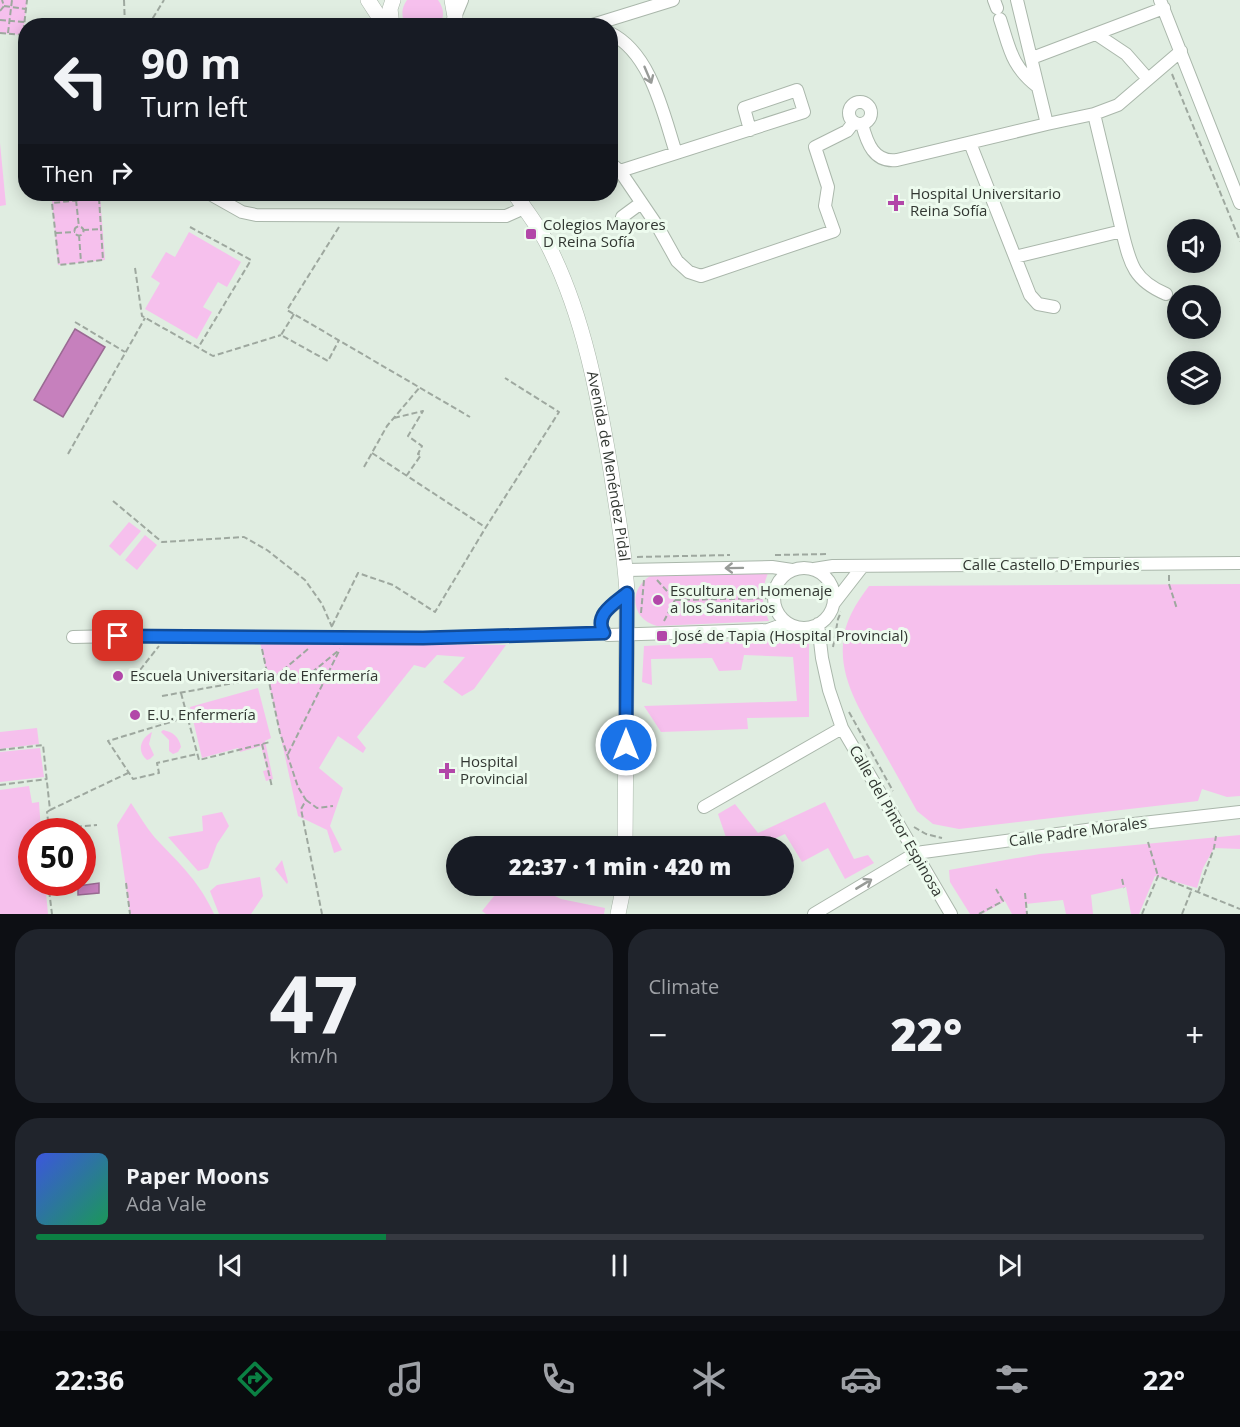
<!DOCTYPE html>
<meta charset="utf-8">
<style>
:root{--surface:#171b24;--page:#20242c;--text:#f1f3f6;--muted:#9ea1a6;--line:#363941;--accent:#0b8043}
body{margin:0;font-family:"Open Sans",sans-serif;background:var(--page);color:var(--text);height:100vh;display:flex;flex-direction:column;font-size:22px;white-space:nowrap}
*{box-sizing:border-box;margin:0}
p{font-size:20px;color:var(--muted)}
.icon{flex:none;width:33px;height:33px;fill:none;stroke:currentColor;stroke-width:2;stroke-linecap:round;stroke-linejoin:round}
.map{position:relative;height:914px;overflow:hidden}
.details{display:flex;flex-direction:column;gap:15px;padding:15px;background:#0d0f14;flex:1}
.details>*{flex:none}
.hud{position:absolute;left:18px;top:18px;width:600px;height:183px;border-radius:24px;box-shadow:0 3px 15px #0003;background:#171b24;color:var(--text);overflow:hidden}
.buttons{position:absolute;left:1167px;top:219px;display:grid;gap:12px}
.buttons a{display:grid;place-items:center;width:54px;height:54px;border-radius:50%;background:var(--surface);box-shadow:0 3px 15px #0003;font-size:30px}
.speed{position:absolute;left:18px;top:818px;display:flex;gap:12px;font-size:30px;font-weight:700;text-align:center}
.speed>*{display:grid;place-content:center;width:78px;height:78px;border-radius:50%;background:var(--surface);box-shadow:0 3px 15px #0003;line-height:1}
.speed .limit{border:9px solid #d22;background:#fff;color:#111}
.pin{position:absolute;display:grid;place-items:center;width:51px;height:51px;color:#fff;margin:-26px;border-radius:12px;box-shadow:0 3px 9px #0006}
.me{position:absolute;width:66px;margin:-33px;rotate:0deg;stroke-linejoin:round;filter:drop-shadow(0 0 4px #0008)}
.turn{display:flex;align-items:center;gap:21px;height:126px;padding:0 24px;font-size:27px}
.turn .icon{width:78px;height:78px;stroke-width:2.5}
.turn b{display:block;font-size:42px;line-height:51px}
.then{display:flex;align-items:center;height:57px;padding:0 24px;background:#0003;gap:12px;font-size:22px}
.big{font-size:45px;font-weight:800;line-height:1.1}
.details .tile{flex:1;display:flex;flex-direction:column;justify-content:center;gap:9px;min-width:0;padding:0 21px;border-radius:24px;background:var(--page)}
.details .dial{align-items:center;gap:0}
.dial b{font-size:78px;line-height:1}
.song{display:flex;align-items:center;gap:18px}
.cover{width:72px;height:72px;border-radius:9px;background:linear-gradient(135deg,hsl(230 70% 55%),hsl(150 70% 35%))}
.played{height:6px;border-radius:3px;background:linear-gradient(90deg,var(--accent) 30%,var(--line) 30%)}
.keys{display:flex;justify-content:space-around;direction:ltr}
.heat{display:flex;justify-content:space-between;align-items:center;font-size:33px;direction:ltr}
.details .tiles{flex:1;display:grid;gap:15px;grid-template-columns:1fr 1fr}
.tile:last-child{grid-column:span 2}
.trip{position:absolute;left:446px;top:836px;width:348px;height:60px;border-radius:30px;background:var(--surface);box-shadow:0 3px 15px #0003;font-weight:800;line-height:60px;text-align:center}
.tab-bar{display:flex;height:96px;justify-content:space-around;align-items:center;background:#090b0e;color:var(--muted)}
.tab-bar .icon{width:42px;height:42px}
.tab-bar .current{color:var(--accent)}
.tab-bar b{font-size:27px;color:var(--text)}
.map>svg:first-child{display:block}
.green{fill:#f6c0ed}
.water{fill:#c680bd;stroke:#9a6a93;stroke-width:1.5}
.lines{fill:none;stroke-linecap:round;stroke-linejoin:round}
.minor-casing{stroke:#aab7ab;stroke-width:14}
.major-casing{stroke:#aab7ab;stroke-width:16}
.path{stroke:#9ea89f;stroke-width:2;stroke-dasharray:6 3;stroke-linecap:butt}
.minor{stroke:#fff;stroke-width:12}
.major{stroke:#fff;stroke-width:15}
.oneway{stroke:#989b98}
.route-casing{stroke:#114b97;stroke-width:15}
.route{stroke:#1a73e8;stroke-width:10}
.poi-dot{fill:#b247a8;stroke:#edfbee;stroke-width:2}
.labels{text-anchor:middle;stroke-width:6;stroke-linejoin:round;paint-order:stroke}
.poi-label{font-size:15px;fill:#323732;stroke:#edfbee;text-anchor:start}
.street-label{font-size:15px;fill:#323732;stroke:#edfbee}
</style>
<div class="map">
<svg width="1240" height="914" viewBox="0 0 1240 914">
<rect width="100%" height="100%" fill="#e0ede1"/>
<path class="green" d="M0 0H27L23 35 0 33Z
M407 0H438C444 8 445 17 439 25H406C401 17 401 8 407 0Z
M0 143 6 205 0 206Z
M100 196 105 260 58 265 52 201Z
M189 232 241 262 227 287 218 282 203 307 212 312 197 339 145 309 160 283 151 277 166 252 175 257Z
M129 522 141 531 120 556 109 546Z
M145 535 157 545 137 570 125 560Z
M768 573C761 591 761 603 769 621L657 626C631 619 628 590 650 576Z
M1240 584V796L1227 797 1202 789 1198 801 959 829 933 824 917 811C905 790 893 768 881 747 863 715 840 682 843 644 844 622 856 603 869 586Z
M809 638V717L747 718 748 729 661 732 644 706 797 701 793 657 744 655 741 670 719 671 712 658 651 659 652 685 642 682 644 646Z
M260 642 506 645 474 689 462 696 443 682 465 657 437 655 425 668 414 665 357 737 366 748 363 753 338 736 319 768 343 788 330 826 342 850 334 853 327 830 298 816Z
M258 688 271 738 265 741 273 779 266 781 263 771 267 770 261 746 240 752 238 748 202 758 190 707Z
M37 728 39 744 0 749V732Z
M163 730C173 732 179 737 181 747L178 752 173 754 169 751V740L161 732Z
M152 732 149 744 154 755 150 759 147 760C136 751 141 738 152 732Z
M40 748 44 777 0 782V752Z
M29 786 32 803 39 802 41 831H32V882H45L48 914H0V790Z
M825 802 854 859 868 855 874 863 845 879 828 848 802 862 785 834 758 846H729L718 814 735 804 758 833Z
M131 803C140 816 148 831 159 842 182 866 200 883 214 914H130L117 825Z
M222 812 229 826 217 844 208 868 198 871 168 837 203 831 202 816Z
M1240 835V849L1214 848 1203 868 1197 888 1155 876 1139 914H1131L1126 887 1091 895 1093 914H1066L1063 900 1025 904 1027 914H1012L1005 901 982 914H970L950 882 949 870 1040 854Z
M282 860 288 882 287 884 275 869Z
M260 877 263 896 251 914H219L210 891 217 885Z
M503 885H533L561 899 605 908 604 914H486L482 911Z"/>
<path class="water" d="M75 329 105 347 63 417 34 400Z
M99 883V893L78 895V886Z"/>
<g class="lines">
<g class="minor-casing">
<path id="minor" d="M994 0 997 8
M1160 0 1240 203
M455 17 462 0
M1000 19C1010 49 1011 66 1038 87L1017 0
M589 26 673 0
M610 33C651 53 663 113 676 153
M1096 34 1126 54 1148 79
M1032 58 1164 8
M849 113a11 11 0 1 1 22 0a11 11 0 1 1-22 0Z
M1094 114 1118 105 1181 51
M862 124C867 143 874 163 897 160L1047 124 1038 87
M970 143 1030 295 1038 304 1054 307
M610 163 620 171 658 227 677 261 689 272 701 276 834 231 825 206 828 187 815 147 847 131 854 122
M620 171 804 112 797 90 744 108 750 130
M210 194 242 212 256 215 506 216 524 208
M622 217 641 203
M1122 231C1130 263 1133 280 1166 294
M1015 257 1122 231 1094 114 1047 124
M774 598a30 30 0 1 1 60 0a30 30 0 1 1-60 0Z
M814 569 833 566 1240 563
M626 570 772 567 792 570
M627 593 603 614 601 628 608 635 768 630 787 623
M834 603 862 567
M818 624 822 658 829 690 842 728 951 914
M73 637 118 636 423 638 604 633
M704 807 842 728
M814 914 916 853 1116 826 1240 812"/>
</g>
<g class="major-casing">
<g id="major">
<path d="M368 0 383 23 389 26"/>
<path d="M452 0 455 17 453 26"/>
<path d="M392 26 390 9 393 0"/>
<path id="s1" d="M515 194C526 211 540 228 549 247 584 317 598 395 611 471 617 512 625 552 627 593L625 846"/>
<path d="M618 914 624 885"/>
</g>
</g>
<path class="path" d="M124 0 125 26
M4 6 26 9
M0 11 4 6 2 0
M0 20 24 22
M148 26 164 0
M0 33 23 35 27 0
M8 33 12 0
M1172 74 1240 241
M99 198 103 260 59 265 52 203Z
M76 200 79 227
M74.5 231a4.5 4.5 0 1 1 9 0a4.5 4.5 0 1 1-9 0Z
M190 227 251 260 198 348
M339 227 287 310 470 417
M83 230 101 229
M56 233 75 232
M79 235 81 262
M135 268 142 316 213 356 281 335
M294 314 281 335 328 361 339 340
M75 322 125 352
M394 418 423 411 408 436 422 446 418 454 421 455 407 475
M372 453 485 527
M68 454 145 318
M364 467 387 426 420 387
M113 501 162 542 244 537 267 550 305 580 322 604 332 627
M775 555 829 554
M637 557 730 555
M1169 575V584L1177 609
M657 580 675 600 664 621
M675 600 774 598
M641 613 644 580
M332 626 358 573 393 585 435 612 486 527 559 412 505 378
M833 647 838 619 841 612
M262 649 280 733 298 787 306 800 301 809 322 914
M140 670 159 646
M269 682 305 678 338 651
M269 682 308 649
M181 693 199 760 270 742
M162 696 268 677
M849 712 893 791
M187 717 108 741 133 779 159 773 157 763 197 754
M262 744 272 787
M0 750 43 745 50 810 47 812 49 829 43 831
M288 754 340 649
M0 785 47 779
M306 800 317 808 333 806
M50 810 128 773
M914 827 926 834 942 838
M49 829 97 825
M1148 842 1158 876
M1122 879 1124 888
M48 882 52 914
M126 883 130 914
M1198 892 1214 848 1216 836
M1025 893 1027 914
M979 914 1003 901 996 889
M1142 914 1158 876 1240 909
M1182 914 1192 889"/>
<use href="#minor" class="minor"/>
<use href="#major" class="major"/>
</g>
<defs><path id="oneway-shaft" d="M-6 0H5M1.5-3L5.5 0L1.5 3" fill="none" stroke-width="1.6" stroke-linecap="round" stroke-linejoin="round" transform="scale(1.5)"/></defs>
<g class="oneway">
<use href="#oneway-shaft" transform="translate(648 75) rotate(67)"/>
<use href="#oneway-shaft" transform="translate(734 568) rotate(179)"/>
<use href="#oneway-shaft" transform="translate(864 884) rotate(-31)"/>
</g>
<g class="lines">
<g class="route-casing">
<path id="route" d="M118 636 423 638 604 633C593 615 615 603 627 593L626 745"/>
</g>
<use href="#route" class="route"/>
</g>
<g class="poi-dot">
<path d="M893 194h6v6h6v6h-6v6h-6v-6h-6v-6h6z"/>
<rect x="525" y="228" width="12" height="12" rx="3"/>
<circle cx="658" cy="600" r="6"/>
<rect x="656" y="630" width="12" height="12" rx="3"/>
<circle cx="118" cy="676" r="6"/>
<circle cx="135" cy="715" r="6"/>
<path d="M444 762h6v6h6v6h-6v6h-6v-6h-6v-6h6z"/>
</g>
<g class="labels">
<g class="poi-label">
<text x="910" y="199">Hospital Universitario<tspan x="910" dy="17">Reina Sofía</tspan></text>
<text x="543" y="230">Colegios Mayores<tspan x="543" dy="17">D Reina Sofía</tspan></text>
<text x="670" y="596">Escultura en Homenaje<tspan x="670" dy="17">a los Sanitarios</tspan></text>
<text x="674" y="641">José de Tapia (Hospital Provincial)</text>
<text x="130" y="681">Escuela Universitaria de Enfermería</text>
<text x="147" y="720">E.U. Enfermería</text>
<text x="460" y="767">Hospital<tspan x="460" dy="17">Provincial</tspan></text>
</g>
<g class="street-label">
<text dy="5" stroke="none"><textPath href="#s1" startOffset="291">Avenida de Menéndez Pidal</textPath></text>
<text x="1051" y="570">Calle Castello D'Empuries</text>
<text transform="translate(896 821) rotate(60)" y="5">Calle del Pintor Espinosa</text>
<text transform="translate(1078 832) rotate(-8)" y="5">Calle Padre Morales</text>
</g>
</g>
</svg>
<div class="buttons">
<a><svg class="icon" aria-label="sound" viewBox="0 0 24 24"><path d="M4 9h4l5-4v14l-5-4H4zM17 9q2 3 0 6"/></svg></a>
<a><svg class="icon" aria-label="search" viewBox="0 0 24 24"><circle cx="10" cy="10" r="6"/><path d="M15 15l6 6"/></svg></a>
<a><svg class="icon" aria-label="layers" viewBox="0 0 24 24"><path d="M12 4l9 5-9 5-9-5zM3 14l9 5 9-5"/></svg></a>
</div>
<div class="speed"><div class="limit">50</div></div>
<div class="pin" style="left:118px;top:636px;background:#d93025"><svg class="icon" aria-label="arrive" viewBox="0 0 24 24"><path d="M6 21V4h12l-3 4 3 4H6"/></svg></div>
<svg class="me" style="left:626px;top:745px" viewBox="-20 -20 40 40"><circle r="17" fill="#1a73e8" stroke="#fff" stroke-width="3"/><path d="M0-11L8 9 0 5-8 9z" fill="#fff"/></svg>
<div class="trip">22:37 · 1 min · 420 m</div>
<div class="hud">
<div class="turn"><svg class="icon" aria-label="left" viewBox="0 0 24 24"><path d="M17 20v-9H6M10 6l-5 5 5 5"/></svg><div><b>90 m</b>Turn left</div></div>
<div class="then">Then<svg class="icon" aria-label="right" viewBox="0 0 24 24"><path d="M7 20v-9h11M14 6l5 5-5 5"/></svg></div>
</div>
</div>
<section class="details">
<div class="tiles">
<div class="tile dial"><b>47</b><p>km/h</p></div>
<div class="tile"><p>Climate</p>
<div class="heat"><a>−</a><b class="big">22°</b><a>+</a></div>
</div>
<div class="tile">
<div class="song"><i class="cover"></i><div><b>Paper Moons</b><p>Ada Vale</p></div></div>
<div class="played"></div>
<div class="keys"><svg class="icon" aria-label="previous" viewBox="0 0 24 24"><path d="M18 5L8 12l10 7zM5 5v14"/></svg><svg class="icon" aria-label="pause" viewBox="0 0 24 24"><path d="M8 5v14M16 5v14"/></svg><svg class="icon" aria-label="next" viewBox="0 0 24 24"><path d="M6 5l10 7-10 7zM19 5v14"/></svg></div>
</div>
</div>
</section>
<nav class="tab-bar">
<b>22:36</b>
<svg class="icon current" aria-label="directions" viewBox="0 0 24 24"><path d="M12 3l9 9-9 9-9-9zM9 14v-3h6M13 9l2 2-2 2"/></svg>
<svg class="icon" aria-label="music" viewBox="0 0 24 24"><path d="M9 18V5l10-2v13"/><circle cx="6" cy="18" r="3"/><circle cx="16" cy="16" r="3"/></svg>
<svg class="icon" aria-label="phone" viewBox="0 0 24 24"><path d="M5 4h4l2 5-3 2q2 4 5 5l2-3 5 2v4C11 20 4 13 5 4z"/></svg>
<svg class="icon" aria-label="climate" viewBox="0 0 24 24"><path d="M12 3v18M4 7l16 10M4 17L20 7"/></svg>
<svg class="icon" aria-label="car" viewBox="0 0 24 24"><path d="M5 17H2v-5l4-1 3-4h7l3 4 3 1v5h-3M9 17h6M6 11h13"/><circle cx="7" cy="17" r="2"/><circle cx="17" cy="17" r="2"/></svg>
<svg class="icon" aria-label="filters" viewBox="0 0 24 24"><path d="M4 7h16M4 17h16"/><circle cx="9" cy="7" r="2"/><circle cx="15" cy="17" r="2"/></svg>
<b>22°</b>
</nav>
